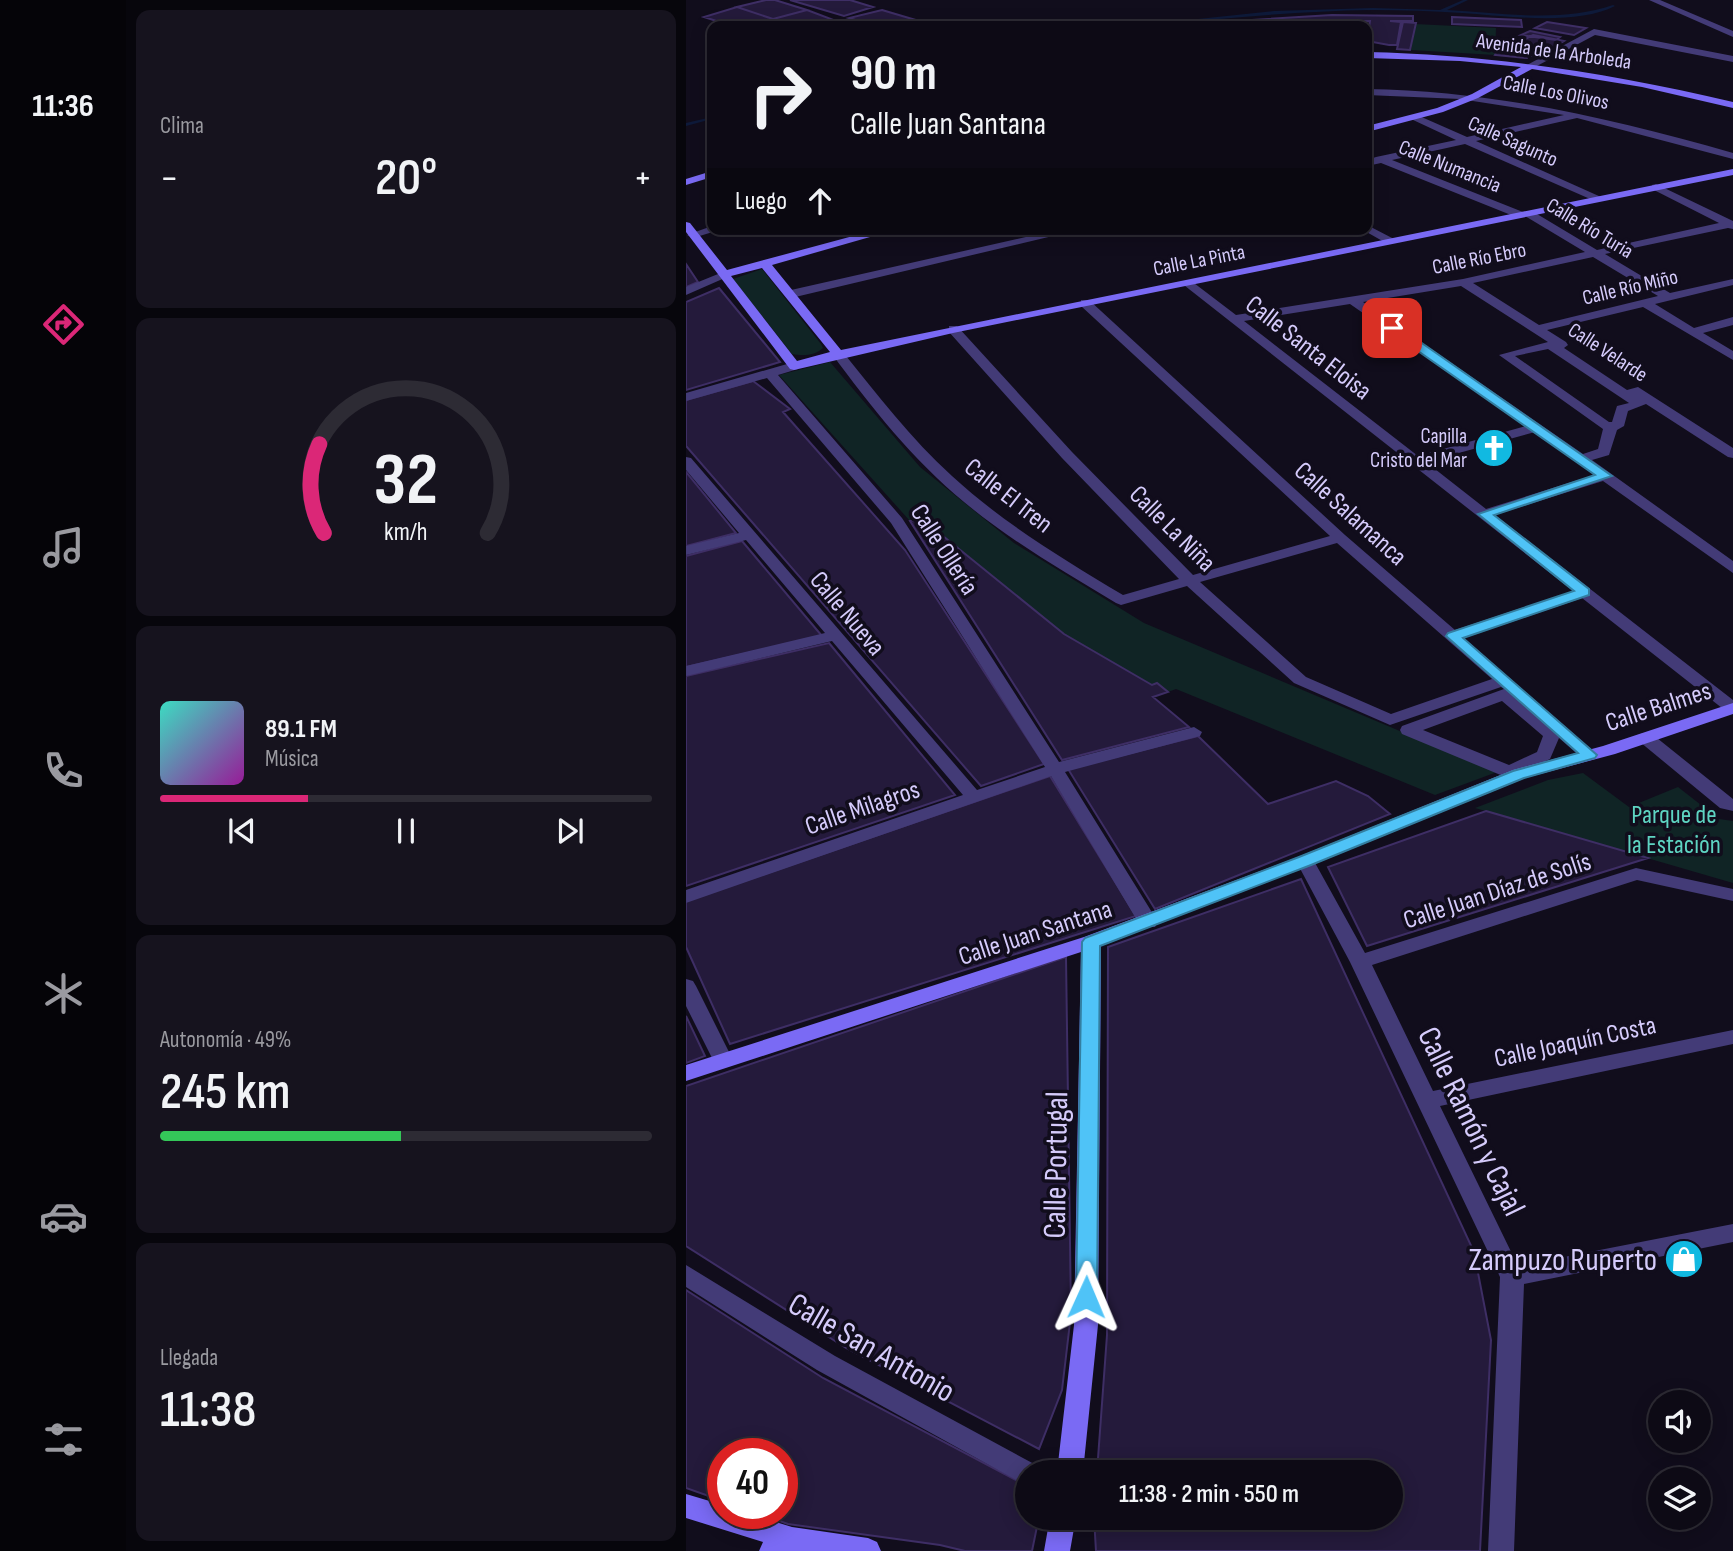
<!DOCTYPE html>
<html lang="es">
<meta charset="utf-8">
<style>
:root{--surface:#0d0a15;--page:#16131e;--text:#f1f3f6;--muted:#9a9aa0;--line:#2d2b34;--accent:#db2777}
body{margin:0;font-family:"Sofia Sans Condensed",sans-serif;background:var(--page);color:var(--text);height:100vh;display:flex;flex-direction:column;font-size:26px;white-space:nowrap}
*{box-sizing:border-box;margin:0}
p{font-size:23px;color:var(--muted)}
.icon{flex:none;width:38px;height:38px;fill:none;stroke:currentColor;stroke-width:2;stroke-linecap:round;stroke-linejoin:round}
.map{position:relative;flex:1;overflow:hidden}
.drawer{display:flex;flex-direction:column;gap:10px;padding:10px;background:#07060c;width:560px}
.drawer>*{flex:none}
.guide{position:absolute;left:21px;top:21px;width:665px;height:214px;border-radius:14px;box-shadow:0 4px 18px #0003,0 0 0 2px var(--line);background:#0d0a15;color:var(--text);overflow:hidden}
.buttons{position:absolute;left:962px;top:1390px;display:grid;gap:14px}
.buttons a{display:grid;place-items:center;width:63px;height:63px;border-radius:50%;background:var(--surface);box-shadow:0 4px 18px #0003,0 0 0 2px var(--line);font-size:35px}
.speed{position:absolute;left:21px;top:1438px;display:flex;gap:14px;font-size:35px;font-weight:700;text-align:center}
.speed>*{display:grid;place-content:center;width:91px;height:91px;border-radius:50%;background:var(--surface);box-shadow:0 4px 18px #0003,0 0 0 2px var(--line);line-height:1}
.speed .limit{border:10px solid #d22;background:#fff;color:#111}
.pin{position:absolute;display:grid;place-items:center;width:60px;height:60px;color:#fff;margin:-30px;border-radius:14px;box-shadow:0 4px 10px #0006}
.me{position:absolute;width:77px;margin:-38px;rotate:1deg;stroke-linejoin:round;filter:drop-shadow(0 0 5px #0008)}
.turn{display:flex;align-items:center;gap:24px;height:147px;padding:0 28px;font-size:32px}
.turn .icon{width:91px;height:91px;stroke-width:2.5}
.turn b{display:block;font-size:49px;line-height:60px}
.then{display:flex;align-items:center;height:66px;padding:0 28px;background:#0003;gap:14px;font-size:26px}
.big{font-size:52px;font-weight:600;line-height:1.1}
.drawer .tile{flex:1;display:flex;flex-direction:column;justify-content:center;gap:10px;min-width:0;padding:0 24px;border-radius:14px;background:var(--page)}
.drawer .dial{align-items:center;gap:0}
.dial svg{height:182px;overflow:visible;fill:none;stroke:var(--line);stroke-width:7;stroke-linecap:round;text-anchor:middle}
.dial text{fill:var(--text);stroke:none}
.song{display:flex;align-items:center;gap:21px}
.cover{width:84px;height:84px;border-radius:10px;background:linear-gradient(135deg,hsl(170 70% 55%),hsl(300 70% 35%))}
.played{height:7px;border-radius:4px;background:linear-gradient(90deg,var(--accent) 30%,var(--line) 30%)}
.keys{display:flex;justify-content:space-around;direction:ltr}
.heat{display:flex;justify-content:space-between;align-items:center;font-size:38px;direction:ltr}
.charge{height:10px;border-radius:5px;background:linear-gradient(90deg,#34c759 49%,var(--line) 0)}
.trip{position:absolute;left:329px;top:1460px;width:388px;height:70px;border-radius:35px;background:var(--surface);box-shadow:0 4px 18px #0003,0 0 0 2px var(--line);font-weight:600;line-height:70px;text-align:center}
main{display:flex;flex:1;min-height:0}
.tab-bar{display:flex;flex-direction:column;width:126px;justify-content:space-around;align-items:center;background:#050408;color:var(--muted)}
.tab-bar .icon{width:49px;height:49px}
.tab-bar .active{color:var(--accent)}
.tab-bar b{font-size:32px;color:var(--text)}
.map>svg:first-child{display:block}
.green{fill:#102425}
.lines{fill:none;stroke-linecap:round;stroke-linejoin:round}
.stream{fill:#0e1a3a;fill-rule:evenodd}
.building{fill:#241a3b;stroke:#3e2e65;stroke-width:2}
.street{fill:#433b77;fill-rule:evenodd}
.secondary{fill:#7a6af4;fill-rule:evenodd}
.route{fill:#4fc3f7;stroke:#337fa1;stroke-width:2}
.labels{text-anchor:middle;stroke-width:7;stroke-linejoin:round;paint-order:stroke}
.far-street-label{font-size:21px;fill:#d5cbfb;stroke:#110d1c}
.far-poi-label{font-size:21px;fill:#d5cbfb;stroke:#110d1c;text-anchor:end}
.street-label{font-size:26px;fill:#d5cbfb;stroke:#110d1c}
.park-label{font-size:26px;fill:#5ed4c2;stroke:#110d1c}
.near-street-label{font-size:32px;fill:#d5cbfb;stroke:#110d1c}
.near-poi-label{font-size:32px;fill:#d5cbfb;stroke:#110d1c;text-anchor:end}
</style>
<main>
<nav class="tab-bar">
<b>11:36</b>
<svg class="icon active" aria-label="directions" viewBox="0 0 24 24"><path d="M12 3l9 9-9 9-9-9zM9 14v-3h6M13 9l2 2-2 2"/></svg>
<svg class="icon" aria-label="music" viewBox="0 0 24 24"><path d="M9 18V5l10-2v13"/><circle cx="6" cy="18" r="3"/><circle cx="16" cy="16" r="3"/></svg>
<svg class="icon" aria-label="phone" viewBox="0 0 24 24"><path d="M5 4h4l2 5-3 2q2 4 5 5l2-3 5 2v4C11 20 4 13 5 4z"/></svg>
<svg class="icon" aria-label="climate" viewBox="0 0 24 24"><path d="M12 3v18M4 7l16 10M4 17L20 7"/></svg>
<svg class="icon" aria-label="car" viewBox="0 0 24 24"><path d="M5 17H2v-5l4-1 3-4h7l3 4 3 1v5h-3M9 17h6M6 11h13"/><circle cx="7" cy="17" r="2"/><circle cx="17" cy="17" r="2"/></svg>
<svg class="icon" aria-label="filters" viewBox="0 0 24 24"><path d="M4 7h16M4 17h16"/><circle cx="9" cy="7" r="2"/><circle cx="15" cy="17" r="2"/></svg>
</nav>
<section class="drawer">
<div class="tile"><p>Clima</p>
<div class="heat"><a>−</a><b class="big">20°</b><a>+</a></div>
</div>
<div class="tile dial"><svg viewBox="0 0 100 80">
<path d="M14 69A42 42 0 1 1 86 69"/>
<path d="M14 69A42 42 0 0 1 12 30" stroke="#db2777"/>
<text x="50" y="56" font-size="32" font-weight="700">32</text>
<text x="50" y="72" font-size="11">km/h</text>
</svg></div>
<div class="tile">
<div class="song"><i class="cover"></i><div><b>89.1 FM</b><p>Música</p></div></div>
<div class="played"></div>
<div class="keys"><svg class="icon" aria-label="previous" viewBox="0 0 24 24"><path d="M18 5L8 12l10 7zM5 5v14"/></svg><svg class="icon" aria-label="pause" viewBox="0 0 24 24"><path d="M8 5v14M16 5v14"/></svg><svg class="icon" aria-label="next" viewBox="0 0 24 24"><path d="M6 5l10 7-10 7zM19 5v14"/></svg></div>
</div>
<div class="tile"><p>Autonomía · 49%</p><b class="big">245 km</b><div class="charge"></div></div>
<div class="tile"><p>Llegada</p><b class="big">11:38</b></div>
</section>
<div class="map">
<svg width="1047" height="1551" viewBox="0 0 1047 1551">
<rect width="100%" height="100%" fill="#110d1c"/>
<path class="green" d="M729 24 810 28 809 55 725 50Z
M76 269 135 344 137 348C129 356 116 356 106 354L47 279Z
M144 362 234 467 328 543 458 623 811 772 749 795 490 689 482 692 471 683 466 685 378 634 236 519 224 521 93 375Z
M897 773 943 807 992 787 1033 819 1047 821V883L789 808 862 780Z"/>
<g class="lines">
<path class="stream" d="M777 0H782L761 10C816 13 875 23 927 5L929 6C891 26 819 16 776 13 747 11 716 10 686 10 610 11 534 19 458 26H445L588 11 687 8 754 10Z
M26 117V119L0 126V123Z"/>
</g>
<path class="building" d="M80 0H89L121 10 87 19 51 7Z
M104 0H164L187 7 158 16Z
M51 7 87 19 61 26H46L18 17Z
M121 10 145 19 118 26 87 19Z
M196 10 250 26H189L163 18Z
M646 15 727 16V21H704L715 22 711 45H703L681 41 684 21 646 22 650 26H617L614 23 626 22 547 26H523L517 23Z
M766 17 835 20 836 27 766 24Z
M87 19 109 26H61Z
M717 22 730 23 724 50 711 49Z
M861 22 900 28 888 35 849 28Z
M844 31 874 37 870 40 835 35Z
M847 35 878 41 851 57 818 50Z
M812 50H818L843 55 841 58 809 55Z
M0 264 12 282 0 287Z
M33 288 94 362 0 390V302Z
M67 381 104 409 97 412 219 550 358 764 295 786 0 446V400Z
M0 472 50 533 0 546Z
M236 519 378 634 466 685 471 683 482 692 467 697 503 727 376 760 224 521Z
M56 541 136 636 0 667V556Z
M143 643 269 795 0 886V676Z
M512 736 582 804 650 781 682 796 704 814 469 909 382 769Z
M364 776 450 916 44 1044 0 947V901Z
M800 811 962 858 681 946 642 867Z
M615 879 788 1252 805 1340 794 1551H410L408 1517H705V1472H411L421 1335 422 947Z
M380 957 385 1314 376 1390 353 1449 160 1348 0 1246V1086Z
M0 1016 19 1056 0 1063Z
M0 1290 137 1378 341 1486V1517H353L346 1551H279L254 1545 102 1524 74 1514H96V1454H37V1501L0 1488Z"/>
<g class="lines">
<path class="street" d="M963 0H974L1047 31V37Z
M908 29 1047 56V62L909 35 849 67 841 65Z
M681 89C807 91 926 118 1047 153V159L891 118 790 141 915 197 916 199 911 202 779 144 706 160 837 212 846 211 911 250 1033 223 966 189V185L970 184 1047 221V229L1042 228 919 254 984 293 1047 279V285L969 304 1008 328 1047 317V325L1017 333 1047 351V360L957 307 861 330 880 342 882 345 878 348 941 390 952 387 1047 448V458L1042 457 960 404 942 411 938 426 931 430 923 455 906 460 1047 561V573L917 481 809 515 1047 700V713L1041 712 896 598 778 638 912 755 909 759H897L873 738 864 759 829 776H817L716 734 714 730 716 726 818 689 815 687 704 725 608 683 501 586 435 605 430 603C378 572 325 541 278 502 227 460 185 407 146 354L152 350 156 351C191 394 225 439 266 476 317 523 377 559 437 595L493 579 376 458 263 332V326H271L386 452 507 575 644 536 395 306V300H403L659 535 769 630 887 591 494 282 504 280 550 315 777 279 899 252 839 216 830 217 695 163 681 166V160L690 157 770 140 725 119V115H731L781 137 878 115 774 99 681 95ZM907 257 972 296 853 325 787 283ZM775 286 862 342 813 355 917 429 912 449 897 454 677 302ZM664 304 840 426 732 456 558 321ZM862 349 943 403 931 406 926 422H923L829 356ZM849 432 908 475 800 509 740 462ZM651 543 806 679 705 714 620 677 514 582ZM816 701 857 736 851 752 823 765 737 730Z
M681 225 708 239 710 241 700 243 677 230 681 229Z
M26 226V229H31L30 231 7 238 1 235Z
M375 229H396L105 298 99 294 105 290Z
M37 272 43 275 41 277 0 295V287Z
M108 362 112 363V369L92 375 216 518 373 762 508 727 516 732 514 736 379 772 472 922 469 927H455L365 776 0 903V890L277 795 146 641 0 676V666L139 633 60 540 0 555V546L53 533 0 470V457L5 458 291 790 359 767 205 523 81 378 0 401V393Z
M960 733 966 734 1047 799V811L1034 808 954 742 951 738 954 734Z
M619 855 628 861 679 953 950 868 1047 889V901L951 880 686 965 747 1091 1047 1030V1044L754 1106 832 1266 1047 1224V1242L838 1284 828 1551H802L814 1277 664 962 610 861Z
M0 979 7 981 10 986 47 1060 44 1065 37 1068 30 1065 27 1060 0 1006Z
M0 1265 149 1356 350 1465 353 1472H341V1485L332 1481 131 1370 0 1287Z"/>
<path class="secondary" d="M681 52C806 55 926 73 1047 102V108L956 87 846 69 792 98 757 112 681 132V126L751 108 786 94 835 67 774 61 681 58Z
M1047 169V175L267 333 108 370 104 369 0 232V222L4 223 41 270 193 229H212L86 265 155 350ZM76 268 144 352 111 361 45 276Z
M26 171V177L0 185V179Z
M1047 703V714L929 754 839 778 626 865 415 946 412 1325 397 1472H371L388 1325 395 952 0 1081V1065L398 937 612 857 827 770 917 746Z
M0 1494 37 1505V1514H64L106 1527 182 1538 191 1542 195 1551H73L77 1542 0 1518Z
M364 1517H390L384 1551H358Z"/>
</g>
<path class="route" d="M702 325H710L926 476 808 515 903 589V595L777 638 911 755 909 758 838 778 625 865 414 946 411 1297 408 1304 400 1306 393 1304 390 1297 396 942 399 938 613 857 827 771 892 753 760 636 762 633 888 591 792 514 909 475 702 330Z"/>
<defs>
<g id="church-disc" transform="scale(2.0125)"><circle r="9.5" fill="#11b9e1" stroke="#110d1c"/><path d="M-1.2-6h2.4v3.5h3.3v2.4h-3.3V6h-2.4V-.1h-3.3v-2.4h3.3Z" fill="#fff"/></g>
<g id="shop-disc" transform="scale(2.0125)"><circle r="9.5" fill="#11b9e1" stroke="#110d1c"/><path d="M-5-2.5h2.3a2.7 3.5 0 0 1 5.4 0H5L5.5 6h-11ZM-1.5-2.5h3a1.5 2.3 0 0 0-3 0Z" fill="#fff"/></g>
</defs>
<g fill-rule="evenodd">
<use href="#church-disc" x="808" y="448"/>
<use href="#shop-disc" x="998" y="1259"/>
</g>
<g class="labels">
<g class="far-street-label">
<text transform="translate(868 51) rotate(8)" y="7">Avenida de la Arboleda</text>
<text transform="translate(870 92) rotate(11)" y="7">Calle Los Olivos</text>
<text transform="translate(827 141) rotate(24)" y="7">Calle Sagunto</text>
<text transform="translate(764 166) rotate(22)" y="7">Calle Numancia</text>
<text transform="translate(904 228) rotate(31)" y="7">Calle Río Turia</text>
<text transform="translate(793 258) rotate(-11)" y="7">Calle Río Ebro</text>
<text transform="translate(513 260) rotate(-11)" y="7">Calle La Pinta</text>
<text transform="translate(944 287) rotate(-13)" y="7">Calle Río Miño</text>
<text transform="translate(922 352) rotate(33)" y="7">Calle Velarde</text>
</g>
<g class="far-poi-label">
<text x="781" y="443">Capilla<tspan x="781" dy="24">Cristo del Mar</tspan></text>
</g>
<g class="street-label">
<text transform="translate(623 347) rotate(38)" y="9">Calle Santa Eloisa</text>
<text transform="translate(323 495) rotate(38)" y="9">Calle El Tren</text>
<text transform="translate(665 513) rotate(42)" y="9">Calle Salamanca</text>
<text transform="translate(487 528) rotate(45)" y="9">Calle La Niña</text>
<text transform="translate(259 549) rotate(57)" y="9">Calle Ollería</text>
<text transform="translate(162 613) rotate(50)" y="9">Calle Nueva</text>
<text transform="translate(972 706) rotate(-18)" y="9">Calle Balmes</text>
<text transform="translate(176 807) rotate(-19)" y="9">Calle Milagros</text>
<text transform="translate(811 890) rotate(-18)" y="9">Calle Juan Díaz de Solís</text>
<text transform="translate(349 932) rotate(-18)" y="9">Calle Juan Santana</text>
<text transform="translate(889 1041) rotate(-12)" y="9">Calle Joaquín Costa</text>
</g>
<g class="park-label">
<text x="988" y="823">Parque de<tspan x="988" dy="30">la Estación</tspan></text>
</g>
<g class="near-street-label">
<text transform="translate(786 1121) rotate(64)" y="11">Calle Ramón y Cajal</text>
<text transform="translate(369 1165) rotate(-89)" y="11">Calle Portugal</text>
<text transform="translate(186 1347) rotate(30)" y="11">Calle San Antonio</text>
</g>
<g class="near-poi-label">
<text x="971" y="1270">Zampuzo Ruperto</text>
</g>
</g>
</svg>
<div class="buttons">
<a><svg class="icon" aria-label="sound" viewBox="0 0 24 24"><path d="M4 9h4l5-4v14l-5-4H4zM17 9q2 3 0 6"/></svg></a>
<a><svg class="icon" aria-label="layers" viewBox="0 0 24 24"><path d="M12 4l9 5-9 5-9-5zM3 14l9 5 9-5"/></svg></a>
</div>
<div class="speed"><div class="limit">40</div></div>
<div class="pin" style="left:706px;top:328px;background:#d93025"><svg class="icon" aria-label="arrive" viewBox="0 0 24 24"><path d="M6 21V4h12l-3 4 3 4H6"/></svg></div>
<svg class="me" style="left:400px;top:1297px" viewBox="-20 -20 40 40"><path d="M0-17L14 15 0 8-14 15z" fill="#4fc3f7" stroke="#fff" stroke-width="4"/></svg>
<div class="trip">11:38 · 2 min · 550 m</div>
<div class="guide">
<div class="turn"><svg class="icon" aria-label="right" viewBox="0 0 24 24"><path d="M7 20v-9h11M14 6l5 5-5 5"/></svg><div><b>90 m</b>Calle Juan Santana</div></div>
<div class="then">Luego<svg class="icon" aria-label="ahead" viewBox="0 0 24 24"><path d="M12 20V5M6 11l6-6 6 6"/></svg></div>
</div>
</div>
</main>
